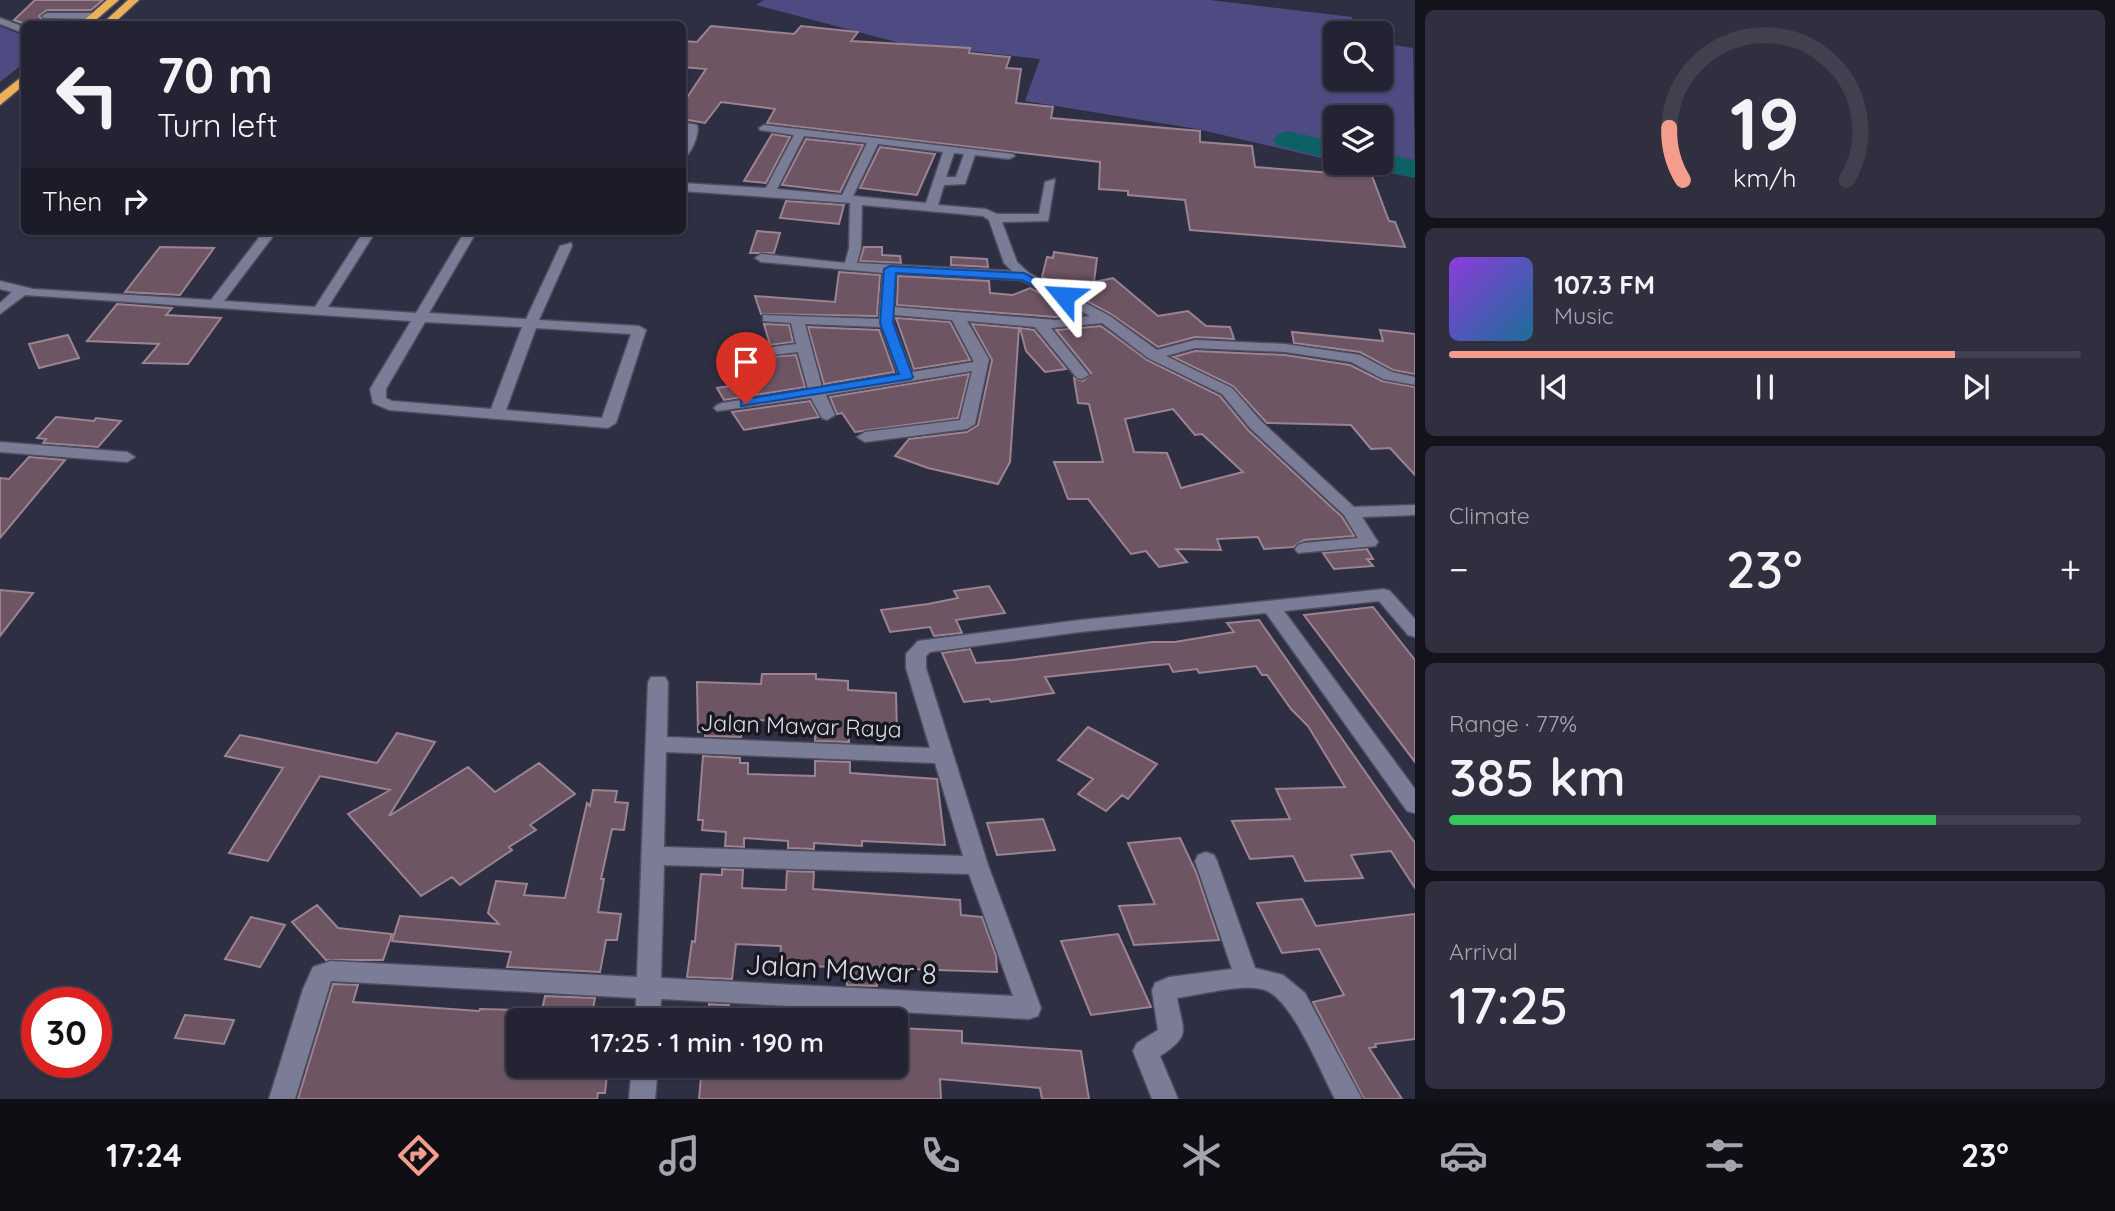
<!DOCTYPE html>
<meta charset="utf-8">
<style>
:root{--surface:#232333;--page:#2f2f3f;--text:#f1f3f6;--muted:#a3a4ac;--line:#40404e;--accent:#f49d8c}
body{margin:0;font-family:Quicksand,sans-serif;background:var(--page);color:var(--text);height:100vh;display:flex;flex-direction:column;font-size:26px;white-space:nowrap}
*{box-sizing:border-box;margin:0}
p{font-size:23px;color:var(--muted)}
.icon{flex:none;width:38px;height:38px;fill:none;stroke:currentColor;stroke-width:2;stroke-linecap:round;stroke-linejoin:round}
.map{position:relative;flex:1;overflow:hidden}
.sheet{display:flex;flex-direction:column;gap:10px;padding:10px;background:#13131c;width:700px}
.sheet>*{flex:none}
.banner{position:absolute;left:21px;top:21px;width:665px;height:214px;border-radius:10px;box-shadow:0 2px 5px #0004,0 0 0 2px var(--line);background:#232333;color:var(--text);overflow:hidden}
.fabs{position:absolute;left:1323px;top:21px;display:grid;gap:14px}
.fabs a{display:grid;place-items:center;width:70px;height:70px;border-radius:10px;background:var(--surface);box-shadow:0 2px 5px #0004,0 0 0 2px var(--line);font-size:35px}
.speed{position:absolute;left:21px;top:987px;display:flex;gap:14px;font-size:35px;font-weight:700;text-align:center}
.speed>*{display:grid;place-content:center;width:91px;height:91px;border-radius:50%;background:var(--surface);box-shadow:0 2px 5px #0004,0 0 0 2px var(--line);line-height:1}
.speed .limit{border:10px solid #d22;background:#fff;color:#111}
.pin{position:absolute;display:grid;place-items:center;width:60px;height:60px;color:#fff;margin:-72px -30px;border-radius:50% 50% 50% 0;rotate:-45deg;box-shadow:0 0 7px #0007}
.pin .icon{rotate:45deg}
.me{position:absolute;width:77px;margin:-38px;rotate:297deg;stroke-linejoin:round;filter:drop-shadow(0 0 5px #0008)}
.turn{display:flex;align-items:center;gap:24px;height:147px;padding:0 21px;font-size:32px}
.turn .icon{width:91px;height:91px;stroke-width:2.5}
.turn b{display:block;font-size:49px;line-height:60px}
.then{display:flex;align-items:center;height:66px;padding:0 21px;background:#0003;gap:14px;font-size:26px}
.big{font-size:52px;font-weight:600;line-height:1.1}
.sheet .tile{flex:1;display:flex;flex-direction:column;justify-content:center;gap:10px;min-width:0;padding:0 24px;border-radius:10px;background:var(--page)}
.sheet .dial{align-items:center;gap:0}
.dial svg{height:182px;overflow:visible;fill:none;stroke:var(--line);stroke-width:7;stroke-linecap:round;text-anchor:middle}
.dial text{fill:var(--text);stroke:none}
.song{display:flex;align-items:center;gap:21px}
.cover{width:84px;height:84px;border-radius:10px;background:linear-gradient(135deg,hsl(270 70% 55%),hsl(200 70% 35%))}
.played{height:7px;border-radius:4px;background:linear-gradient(90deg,var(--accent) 80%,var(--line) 80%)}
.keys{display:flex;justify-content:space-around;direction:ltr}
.heat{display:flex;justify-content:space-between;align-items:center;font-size:38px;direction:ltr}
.charge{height:10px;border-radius:5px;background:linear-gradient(90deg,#34c759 77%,var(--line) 0)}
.trip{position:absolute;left:506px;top:1008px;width:402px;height:70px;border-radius:10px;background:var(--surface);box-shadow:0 2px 5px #0004,0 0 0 2px var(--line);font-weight:600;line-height:70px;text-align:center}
.tab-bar{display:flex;height:112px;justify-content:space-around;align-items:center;background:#0e0e14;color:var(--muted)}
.tab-bar .icon{width:49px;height:49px}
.tab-bar .on{color:var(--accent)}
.tab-bar b{font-size:32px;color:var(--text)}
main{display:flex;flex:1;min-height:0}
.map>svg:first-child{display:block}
.green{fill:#4e4b83}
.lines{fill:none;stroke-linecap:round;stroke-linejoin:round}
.river{fill:#0d6063;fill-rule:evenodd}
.building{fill:#6d5563;stroke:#9c8391;stroke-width:2;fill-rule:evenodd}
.street-casing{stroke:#4e4d60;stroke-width:3}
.highway-casing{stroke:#4e4d60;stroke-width:3}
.street{fill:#7b7c95;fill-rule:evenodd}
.highway{fill:#ecb058;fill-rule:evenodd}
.route{fill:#1a73e8;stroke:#114b97;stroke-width:2}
.labels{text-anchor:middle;stroke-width:7;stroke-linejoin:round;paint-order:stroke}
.street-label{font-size:23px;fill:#dbdcea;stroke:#181821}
.near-street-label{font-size:28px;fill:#dbdcea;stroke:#181821}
</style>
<main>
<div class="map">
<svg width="1415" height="1099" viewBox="0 0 1415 1099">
<rect width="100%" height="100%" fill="#2f2f44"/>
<path class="green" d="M764 0H1210L1352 17V33H1335V79H1381V43L1413 48 1415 178 1342 163H1381V117H1335V161L1197 129 1025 101 1040 59 900 43 756 5Z
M0 26 24 36V63L0 82Z"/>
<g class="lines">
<path class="river" d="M1288 131 1335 142V160L1278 146 1273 140 1278 134Z
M1381 153 1415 160V178L1370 168 1367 163H1381Z"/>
</g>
<path class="building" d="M35 0H103L91 10H47L39 16 44 21H79L78 24H25L14 20Z
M711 26 794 34 801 26 858 32 851 41 970 48 969 53 1010 57 1006 68 1021 69 1016 103 1053 107 1051 118 1200 131V142L1252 146 1255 167 1372 176 1389 221 1395 222 1405 247 1190 230 1185 200 1128 195V191L1099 189 1100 162 767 123 775 109 721 102 705 123 682 119V105L706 69 682 67V41L697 42Z
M772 134 790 137 766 183 744 181Z
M806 139 863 145 840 192 782 185Z
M880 147 935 154 917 195 860 188Z
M786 201 844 205 839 224 780 218Z
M757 231 780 233 774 253H750Z
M160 247 214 248 180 295 125 292Z
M864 247H882V255L900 256 901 263 860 261Z
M1054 252 1097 258 1094 282 1113 278 1158 316 1188 311 1206 326 1230 327 1234 339 1195 337 1158 347 1111 314 1042 277 1047 257 1053 258Z
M951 257 987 259 988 267 951 265Z
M839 272 880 275 877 316 761 314 755 296 835 302Z
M898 276 989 281 990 293 1013 295 1030 288 1081 314 1055 317 897 305Z
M117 304 172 308 166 315 221 318 188 364 143 363 159 344 87 341Z
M896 318 950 322 970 360 914 369Z
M764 324 789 325 793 342 770 345Z
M972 324 1019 328 1010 462 998 484 928 468 895 456 909 439 967 432 978 425 992 360Z
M1101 326 1147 360 1220 396 1248 430 1342 517 1354 536 1304 540 1293 547 1264 549 1258 537 1217 539 1221 550 1176 549 1187 562 1159 567 1146 551 1131 554 1088 499H1068L1054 462H1103L1089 404 1078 403 1074 378 1083 381 1091 373 1056 330ZM1173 409 1195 435 1202 434 1243 472 1181 488 1167 453 1134 452 1125 419Z
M808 327 879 330 894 372 824 384Z
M1020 328 1034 330 1066 369 1045 372 1026 351Z
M1380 330 1415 334V374L1393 370 1360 352 1294 343 1292 332 1383 341Z
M68 335 79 358 39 368 29 344Z
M1195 351 1285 355 1350 365 1382 381 1415 387V475L1390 448 1371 449 1351 425 1267 423 1233 386 1173 357Z
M796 355 805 387 724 400 717 388 736 385 724 367 754 362 752 358Z
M969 374 958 418 855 432 842 413 837 414 830 397Z
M810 401 819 417 744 430 732 412Z
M56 417 94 421 96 418 121 421 98 447 43 443 46 439 37 438Z
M29 457 65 460 0 538V478L9 479Z
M1367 549 1373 559H1367L1373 566 1334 569 1323 553Z
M989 586 1005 613 956 620 962 633 934 636 930 627 890 632 881 610 928 604 958 598 954 591Z
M0 590 33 593 0 636Z
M1373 607 1415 660V762L1304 615Z
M1259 620 1415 843V888L1391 851 1351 855 1363 878 1305 881 1293 856 1250 859 1232 821 1290 819 1276 789 1345 787 1308 726 1291 709 1267 675H1262L1256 666 1199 673 1197 669 1173 672 1169 664 1082 673 1045 677 1054 693 991 702 989 699 964 702 942 653 970 649 976 663 1012 660 1152 642H1175L1234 632 1227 623Z
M762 674H816V679L848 681V690L896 693 897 733 849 730V742L815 741V723L741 719V737L705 736V732H698L697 682 761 684Z
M1088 727 1157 764 1128 799 1122 795 1106 811 1078 794 1093 779 1058 760Z
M397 733 435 742 389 816 468 767 495 792 539 763 575 794 530 825 536 830 509 847 512 850 460 885 452 877 421 896 348 814 390 790 320 776 268 861 229 853 283 768 225 756 240 735 377 763Z
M703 756 740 758V763H748V774L815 776V761L850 762V773L937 779 945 845 862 841V846L814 843V849L788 848V841L744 838V847L725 846 726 832 702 830 703 820H698Z
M593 790 617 791 615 802 628 803 624 830 612 829 601 879H604L598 912 621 914 617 940H606L600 972 507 967 511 952 392 941 400 916 499 924 488 913 496 881 527 884 524 895 565 898 587 803 590 806Z
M1043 819 1055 850 997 855 987 823Z
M1180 838 1196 872 1219 940 1134 945 1119 906 1155 904 1128 843Z
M722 869 743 870 742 888 786 890 787 871 814 872 813 889 960 900 961 915 982 917 996 956 997 972 876 968 877 986 847 985 846 968 780 964 781 946 736 944 732 979 687 977 692 941 695 942 701 874 722 875Z
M1302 899 1316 926 1415 914V1039L1375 1044 1376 1047 1369 1048 1402 1099H1364L1313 1002 1344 995 1319 949 1282 953 1257 903Z
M317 905 338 928 392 934 383 960H326L292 922Z
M251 917 285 925 260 967 225 959Z
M1118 934 1151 1007 1091 1015 1061 941Z
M333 984 358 985 353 1002 479 1011 480 1009 518 1010V1066H608L605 1093H598L597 1099H298Z
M545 996 595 998 591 1020H540Z
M709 1004 729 1005 727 1020H708Z
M185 1015 234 1020 224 1044 175 1038Z
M896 1028 962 1031V1043L1081 1051 1089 1099H1042L1040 1088 940 1079 941 1099H699L702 1066H896Z"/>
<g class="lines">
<g class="street-casing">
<path id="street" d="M47 13H94L99 16 94 19 44 18 42 16Z
M0 18 24 27V33L0 24Z
M682 122 697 125C700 134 691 155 682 159V142L687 129 682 128Z
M764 125 1013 154 1015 156 1009 159 975 155 965 184 944 185 938 205 986 209 997 214H1039L1045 182 1055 179 1048 221 1002 222 1017 262 1029 273 1110 316 1157 350 1195 340 1285 344 1360 355 1392 372 1415 377V385L1383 379 1351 362 1285 352 1195 348 1166 356 1232 388 1262 422 1354 507 1415 505V515L1362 517 1378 542 1375 546 1298 553 1295 549 1298 545 1304 543 1358 538 1344 515 1250 428 1222 394 1148 358 1102 323 1051 328 1089 375 1082 379 1077 378 1035 327 967 321 989 359 975 424 967 429 865 442 857 437 865 432 960 420 972 371 826 395 835 415 827 420 822 418 811 398 717 411 714 408 717 405 722 403 808 389 798 352 756 357 749 353 756 349 796 344 791 323 763 321V315L879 319 883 273 761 262 755 258 761 254 845 263 849 248 850 203 682 191V183L766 188 794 135 760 130 759 128ZM804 136 867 143 842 195 777 189ZM878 144 943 152 926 203 853 196ZM954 153 964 154 956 177H946ZM862 205 983 216 989 220 1004 263 1012 271 857 263 861 248ZM896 273 1021 280 1090 316 1055 320 894 307ZM894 315 952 320 974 362 912 372 893 323ZM805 324 881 327 898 374 822 387Z
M264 231H277L224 301 315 307 364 231H376L328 307 416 313 465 231H477L429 313 526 319 560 246 571 243 572 246 539 320 639 326 646 330 616 423 608 428 389 410 373 403 370 389 411 321 25 295 0 314V303L12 292 0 289V281L33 289 211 300ZM425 322 522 327 491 409 392 401 386 398V389ZM536 328 631 334 602 418 506 410Z
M0 442 127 452 135 457 127 462 0 452Z
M1384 589 1390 591 1415 619V637L1408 635 1379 601 1284 611 1415 789V813L1407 811 1266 613 1080 632 930 652 926 656V668L988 865 1041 1008 1038 1016 1029 1019 661 999 660 1020H636V998L331 981 295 1099H269L303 989 313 967 331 961 637 977 648 682 651 677H665L668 682 667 737 930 748 906 668V654L918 641 1080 620ZM666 752 935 763 963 856 664 847ZM664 865 969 874 1013 996 661 978Z
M1206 852 1214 855 1217 861 1255 968 1283 975 1305 993 1362 1099H1335C1321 1073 1292 999 1265 990 1244 983 1200 995 1177 998 1183 1032 1192 1035 1160 1056L1178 1099H1152L1133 1051 1137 1043 1158 1030 1152 991 1155 983 1169 977 1232 969 1195 861 1198 855Z
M632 1066H658L655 1099H629Z"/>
</g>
<g class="highway-casing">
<path id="highway" d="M107 0H119L91 24H80Z
M128 0H139L113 24H102Z
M24 75V85L0 105V94Z"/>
</g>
<use href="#street" class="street"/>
<use href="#highway" class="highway"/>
</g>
<path class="route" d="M890 266 1024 273 1070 296 1060 299 1022 280 896 273 893 323 913 377 911 379 741 406V401L746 399 899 374 880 323 884 269Z"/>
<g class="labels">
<g class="street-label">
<text transform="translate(801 726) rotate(2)" y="8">Jalan Mawar Raya</text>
</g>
<g class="near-street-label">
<text transform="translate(841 969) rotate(3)" y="10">Jalan Mawar 8</text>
</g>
</g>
</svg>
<div class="fabs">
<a><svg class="icon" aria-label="search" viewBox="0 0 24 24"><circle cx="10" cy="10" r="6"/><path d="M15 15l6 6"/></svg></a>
<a><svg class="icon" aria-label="layers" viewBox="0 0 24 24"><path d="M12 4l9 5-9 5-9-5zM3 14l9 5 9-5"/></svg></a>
</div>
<div class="speed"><div class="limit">30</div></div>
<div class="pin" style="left:746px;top:404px;background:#d93025"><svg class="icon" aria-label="arrive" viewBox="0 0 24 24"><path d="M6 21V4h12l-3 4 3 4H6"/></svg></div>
<svg class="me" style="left:1064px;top:296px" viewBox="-20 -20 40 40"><path d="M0-17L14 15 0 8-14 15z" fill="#1a73e8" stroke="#fff" stroke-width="4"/></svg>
<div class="trip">17:25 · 1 min · 190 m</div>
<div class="banner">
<div class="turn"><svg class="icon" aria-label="left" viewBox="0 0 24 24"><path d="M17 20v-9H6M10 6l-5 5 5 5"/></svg><div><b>70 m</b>Turn left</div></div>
<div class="then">Then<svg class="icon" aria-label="right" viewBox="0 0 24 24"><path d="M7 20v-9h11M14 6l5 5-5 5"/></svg></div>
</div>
</div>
<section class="sheet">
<div class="tile dial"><svg viewBox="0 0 100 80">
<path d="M14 69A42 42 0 1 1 86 69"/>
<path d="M14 69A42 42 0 0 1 8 46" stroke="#f49d8c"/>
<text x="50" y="56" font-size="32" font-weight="700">19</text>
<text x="50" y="72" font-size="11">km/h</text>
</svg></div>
<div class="tile">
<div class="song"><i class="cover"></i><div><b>107.3 FM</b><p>Music</p></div></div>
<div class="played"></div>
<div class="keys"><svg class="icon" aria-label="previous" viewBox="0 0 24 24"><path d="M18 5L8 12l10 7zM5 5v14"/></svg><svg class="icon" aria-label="pause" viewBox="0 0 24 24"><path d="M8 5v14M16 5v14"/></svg><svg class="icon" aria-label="next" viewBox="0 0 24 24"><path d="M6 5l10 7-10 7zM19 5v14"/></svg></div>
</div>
<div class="tile"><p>Climate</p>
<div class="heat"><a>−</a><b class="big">23°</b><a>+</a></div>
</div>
<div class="tile"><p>Range · 77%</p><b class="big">385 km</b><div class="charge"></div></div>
<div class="tile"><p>Arrival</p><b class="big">17:25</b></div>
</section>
</main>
<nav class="tab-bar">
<b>17:24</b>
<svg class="icon on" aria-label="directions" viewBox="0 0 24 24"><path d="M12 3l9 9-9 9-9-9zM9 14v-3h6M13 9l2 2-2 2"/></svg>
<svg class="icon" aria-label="music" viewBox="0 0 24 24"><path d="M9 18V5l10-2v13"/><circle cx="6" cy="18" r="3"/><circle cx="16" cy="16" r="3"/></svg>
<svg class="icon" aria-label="phone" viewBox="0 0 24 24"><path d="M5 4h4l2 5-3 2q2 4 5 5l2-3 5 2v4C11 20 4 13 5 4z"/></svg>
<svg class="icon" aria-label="climate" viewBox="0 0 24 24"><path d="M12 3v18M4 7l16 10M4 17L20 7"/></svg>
<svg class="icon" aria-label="car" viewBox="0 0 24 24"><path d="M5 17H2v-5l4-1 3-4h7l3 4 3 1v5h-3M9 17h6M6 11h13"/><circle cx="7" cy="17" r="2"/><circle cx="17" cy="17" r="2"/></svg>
<svg class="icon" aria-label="filters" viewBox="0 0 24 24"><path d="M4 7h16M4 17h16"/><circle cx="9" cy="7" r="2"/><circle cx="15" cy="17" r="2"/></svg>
<b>23°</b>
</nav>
